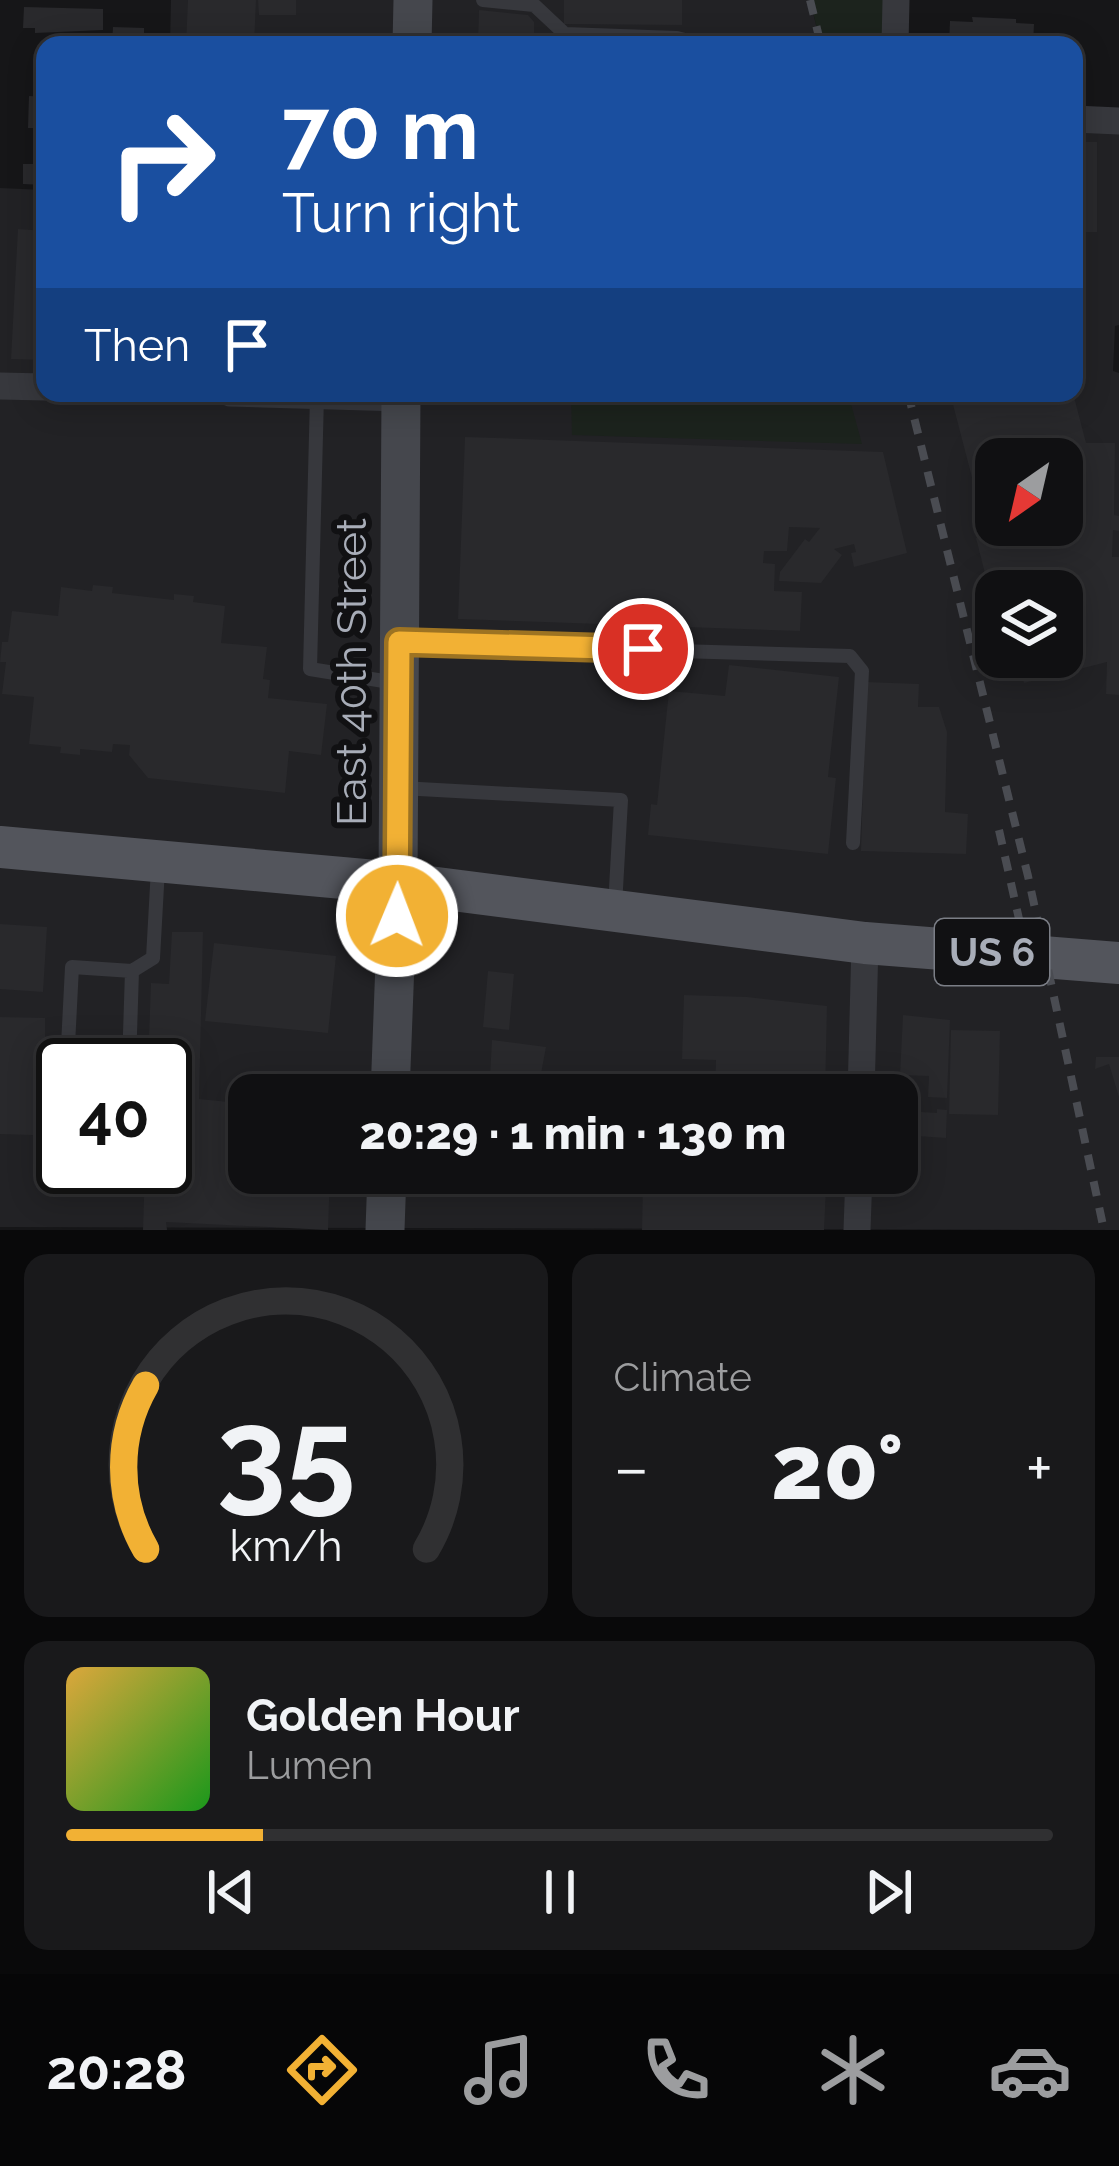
<!DOCTYPE html>
<meta charset="utf-8">
<style>
:root{--surface:#101012;--page:#19191b;--text:#f1f3f6;--muted:#9c9d9f;--line:#303032;--accent:#f2b134}
body{margin:0;font-family:Raleway,sans-serif;background:var(--page);color:var(--text);height:100vh;display:flex;flex-direction:column;font-size:45px;white-space:nowrap}
*{box-sizing:border-box;margin:0}
p{font-size:39px;color:var(--muted)}
.icon{flex:none;width:66px;height:66px;fill:none;stroke:currentColor;stroke-width:2;stroke-linecap:round;stroke-linejoin:round}
.map{position:relative;height:1230px;overflow:hidden}
.details{display:flex;flex-direction:column;gap:24px;padding:24px;background:#09090a;flex:1}
.details>*{flex:none}
.guide{position:absolute;left:36px;top:36px;width:1047px;height:366px;border-radius:24px;box-shadow:0 6px 30px #0003,0 0 0 3px var(--line);background:#1a4fa0;color:#fff;overflow:hidden}
.needle{width:78px;rotate:214deg}
.controls{position:absolute;left:975px;top:438px;display:grid;gap:24px}
.controls a{display:grid;place-items:center;width:108px;height:108px;border-radius:24px;background:var(--surface);box-shadow:0 6px 30px #0003,0 0 0 3px var(--line);font-size:60px}
.speed{position:absolute;left:36px;top:1038px;display:flex;gap:24px;font-size:60px;font-weight:700;text-align:center}
.speed>*{display:grid;place-content:center;width:156px;height:156px;border-radius:50%;background:var(--surface);box-shadow:0 6px 30px #0003,0 0 0 3px var(--line);line-height:1}
.speed .limit{border:6px solid #111;border-radius:18px;background:#fff;color:#111}
.pin{position:absolute;display:grid;place-items:center;width:102px;height:102px;color:#fff;margin:-51px;border:6px solid #fff;border-radius:50%;box-shadow:0 3px 12px #0007}
.me{position:absolute;width:132px;margin:-66px;rotate:1deg;stroke-linejoin:round;filter:drop-shadow(0 0 9px #0008)}
.turn{display:flex;align-items:center;gap:42px;height:252px;padding:0 48px;font-size:54px}
.turn .icon{width:156px;height:156px;stroke-width:2.5}
.turn b{display:block;font-size:84px;line-height:102px}
.then{display:flex;align-items:center;height:114px;padding:0 48px;background:#0003;gap:24px;font-size:45px}
.big{font-size:90px;font-weight:800;line-height:1.1}
.details .widget{flex:1;display:flex;flex-direction:column;justify-content:center;gap:18px;min-width:0;padding:0 42px;border-radius:24px;background:var(--page)}
.details .dial{align-items:center;gap:0}
.dial svg{height:312px;overflow:visible;fill:none;stroke:var(--line);stroke-width:7;stroke-linecap:round;text-anchor:middle}
.dial text{fill:var(--text);stroke:none}
.song{display:flex;align-items:center;gap:36px}
.cover{width:144px;height:144px;border-radius:18px;background:linear-gradient(135deg,hsl(40 70% 55%),hsl(120 70% 35%))}
.played{height:12px;border-radius:6px;background:linear-gradient(90deg,var(--accent) 20%,var(--line) 20%)}
.keys{display:flex;justify-content:space-around;direction:ltr}
.heat{display:flex;justify-content:space-between;align-items:center;font-size:66px;direction:ltr}
.details .tiles{flex:1;display:grid;gap:24px;grid-template-columns:1fr 1fr}
.widget:last-child{grid-column:span 2}
.trip{position:absolute;left:228px;top:1074px;width:690px;height:120px;border-radius:24px;background:var(--surface);box-shadow:0 6px 30px #0003,0 0 0 3px var(--line);font-weight:800;line-height:120px;text-align:center}
.menu{display:flex;height:192px;justify-content:space-around;align-items:center;background:#060607;color:var(--muted)}
.menu .icon{width:84px;height:84px}
.menu .active{color:var(--accent)}
.menu b{font-size:54px;color:var(--text)}
.map>svg:first-child{display:block}
.built{fill:#222225;fill-rule:evenodd}
.green{fill:#1c231d}
.building{fill:#29292c;fill-rule:evenodd}
.lines{fill:none;stroke-linecap:round;stroke-linejoin:round}
.lane{stroke:#37383d;stroke-width:14}
.street{stroke:#37383d;stroke-width:27}
.secondary{stroke:#45474d;stroke-width:39}
.primary{stroke:#53555c;stroke-width:42}
.rail{stroke:#4a4c52;stroke-width:8;stroke-dasharray:15 12;stroke-linecap:butt}
.route-casing{stroke:#9d7322;stroke-width:30}
.route{stroke:#f2b134;stroke-width:21}
.labels{text-anchor:middle;stroke-width:12;stroke-linejoin:round;paint-order:stroke}
.shield{fill:#111113;stroke:#7b7e86;stroke-width:3}
.shield-label{font-size:39px;font-weight:bold;fill:#a8adb8}
.street-label{font-size:42px;fill:#a8adb8;stroke:#111113}
</style>
<div class="map">
<svg width="1119" height="1230" viewBox="0 0 1119 1230">
<rect width="100%" height="100%" fill="#161618"/>
<path class="built" d="M171 0H810L821 45H170Z
M1074 119 1119 121V325L1115 326 1113 371 1119 373V1230L0 1227V188L45 190V393H1074ZM996 459H1062V525H996ZM996 591H1062V657H996ZM63 1065H165V1167H63ZM249 1095H897V1173H249Z"/>
<path class="green" d="M810 0H896L895 45H821Z
M571 393H848L862 444 572 435Z"/>
<path class="building" d="M188 0H256L254 45H186Z
M258 0H296V15H259Z
M564 0H682V25L564 24Z
M24 7 103 9V30L35 33V28H23Z
M479 10 528 15 534 22V38L548 39 547 45H478Z
M972 17 1016 19V23L1034 24 1033 45H949L950 21 973 22Z
M113 27 144 28V45H112Z
M37 53H45V86H38Z
M29 96 45 97V128H28Z
M1074 142H1097V232H1074Z
M33 159H45V185L23 184V164H33Z
M18 229 45 231V360L11 359Z
M950 393H1073L1086 443H1115L1114 515 1119 516V531L1113 530 1112 557H1119V695L1106 694 1107 662 1024 683 1018 657H1062V591H996L994 609 976 538 987 535ZM996 459H1062V525H996Z
M465 437 883 452 907 553 854 567 851 553 856 552 854 544 834 549 842 555 821 583 779 581 780 572 805 539 809 542 820 528 789 527 787 551H764L763 563 775 564 774 591 802 592 800 631 458 619Z
M93 585 113 587 112 593 174 600V594L194 596 193 602 225 606 221 643 267 647 263 679 270 680 268 698 327 704 321 755 289 751 285 793 148 778 129 755 130 745 113 744 112 752 80 749V755L60 753 61 747 29 744 34 697 2 694 6 662H0L2 642H8L12 611 58 616 61 587 92 591Z
M729 665 839 677 828 777 836 778 828 854 648 835 651 804 657 805 669 691 725 696Z
M866 682 919 684 918 707H939L947 732 945 812 968 814 966 854 861 851Z
M0 924 47 927 43 992 0 989Z
M172 932H203L199 1099 249 1104V1173H330L328 1230 166 1222 167 1230H143L145 1167H165V1065H148L151 983 169 984Z
M214 943 336 956 328 1033 205 1021Z
M488 971 514 974 509 1030 483 1027Z
M684 995 747 997 827 1006 825 1095H715L716 1060 682 1059Z
M903 1015 950 1020 947 1098 928 1097 929 1076 900 1075Z
M0 1017 45 1018V1078L63 1080V1136L0 1134Z
M951 1030 1000 1031 998 1115 949 1114Z
M492 1040 546 1047 537 1095H489Z
M1096 1057H1119V1097L1109 1064 1095 1069Z
M937 1109 947 1110 946 1138 902 1135 903 1111 937 1113Z
M713 1173H822V1181L713 1178Z
M643 1182 826 1188 824 1230H642Z"/>
<g class="lines">
<path class="lane" d="M483 0 534 5 565 34 677 38 704 45
M317 396 310 669 396 683
M404 643 850 656 862 671 853 843
M401 788 621 800 615 906
M132 971 153 958 158 868
M67 1065 72 967 132 971 129 1065"/>
<path class="street" d="M895 45 896 0
M1074 119 1119 121
M0 386 45 387
M230 393 401 398
M861 1095 865 943
M857 1230 859 1173"/>
<path class="secondary" d="M412 45 413 0
M390 1095 398 883 401 393
M385 1230 387 1173"/>
<path class="primary" d="M0 847 398 883 865 943 1119 963"/>
<path class="rail" d="M810 0 821 45
M908 393 1028 876 1104 1230
M999 830 1024 941"/>
</g>
<g class="lines">
<g class="route-casing">
<path id="route" d="M397 916 399 642 643 649"/>
</g>
<use href="#route" class="route"/>
</g>
<g class="labels">
<rect class="shield" x="935" y="919" width="114" height="66" rx="9"/>
<g class="shield-label">
<text x="992" y="966">US 6</text>
</g>
<g class="street-label">
<text transform="translate(351 672) rotate(-90)" y="15">East 40th Street</text>
</g>
</g>
</svg>
<div class="controls">
<a><svg class="needle" viewBox="-14 -14 28 28"><path d="M0-13l5 13h-10z" fill="#e53935"/><path d="M0 13l5-13h-10z" fill="#9c9d9f"/></svg></a>
<a><svg class="icon" aria-label="layers" viewBox="0 0 24 24"><path d="M12 4l9 5-9 5-9-5zM3 14l9 5 9-5"/></svg></a>
</div>
<div class="speed"><div class="limit">40</div></div>
<div class="pin" style="left:643px;top:649px;background:#d93025"><svg class="icon" aria-label="arrive" viewBox="0 0 24 24"><path d="M6 21V4h12l-3 4 3 4H6"/></svg></div>
<svg class="me" style="left:397px;top:916px" viewBox="-20 -20 40 40"><circle r="17" fill="#f2b134" stroke="#fff" stroke-width="3"/><path d="M0-11L8 9 0 5-8 9z" fill="#fff"/></svg>
<div class="trip">20:29 · 1 min · 130 m</div>
<div class="guide">
<div class="turn"><svg class="icon" aria-label="right" viewBox="0 0 24 24"><path d="M7 20v-9h11M14 6l5 5-5 5"/></svg><div><b>70 m</b>Turn right</div></div>
<div class="then">Then<svg class="icon" aria-label="arrive" viewBox="0 0 24 24"><path d="M6 21V4h12l-3 4 3 4H6"/></svg></div>
</div>
</div>
<section class="details">
<div class="tiles">
<div class="widget dial"><svg viewBox="0 0 100 80">
<path d="M14 69A42 42 0 1 1 86 69"/>
<path d="M14 69A42 42 0 0 1 14 27" stroke="#f2b134"/>
<text x="50" y="56" font-size="32" font-weight="700">35</text>
<text x="50" y="72" font-size="11">km/h</text>
</svg></div>
<div class="widget"><p>Climate</p>
<div class="heat"><a>−</a><b class="big">20°</b><a>+</a></div>
</div>
<div class="widget">
<div class="song"><i class="cover"></i><div><b>Golden Hour</b><p>Lumen</p></div></div>
<div class="played"></div>
<div class="keys"><svg class="icon" aria-label="previous" viewBox="0 0 24 24"><path d="M18 5L8 12l10 7zM5 5v14"/></svg><svg class="icon" aria-label="pause" viewBox="0 0 24 24"><path d="M8 5v14M16 5v14"/></svg><svg class="icon" aria-label="next" viewBox="0 0 24 24"><path d="M6 5l10 7-10 7zM19 5v14"/></svg></div>
</div>
</div>
</section>
<nav class="menu">
<b>20:28</b>
<svg class="icon active" aria-label="directions" viewBox="0 0 24 24"><path d="M12 3l9 9-9 9-9-9zM9 14v-3h6M13 9l2 2-2 2"/></svg>
<svg class="icon" aria-label="music" viewBox="0 0 24 24"><path d="M9 18V5l10-2v13"/><circle cx="6" cy="18" r="3"/><circle cx="16" cy="16" r="3"/></svg>
<svg class="icon" aria-label="phone" viewBox="0 0 24 24"><path d="M5 4h4l2 5-3 2q2 4 5 5l2-3 5 2v4C11 20 4 13 5 4z"/></svg>
<svg class="icon" aria-label="climate" viewBox="0 0 24 24"><path d="M12 3v18M4 7l16 10M4 17L20 7"/></svg>
<svg class="icon" aria-label="car" viewBox="0 0 24 24"><path d="M5 17H2v-5l4-1 3-4h7l3 4 3 1v5h-3M9 17h6M6 11h13"/><circle cx="7" cy="17" r="2"/><circle cx="17" cy="17" r="2"/></svg>
</nav>
